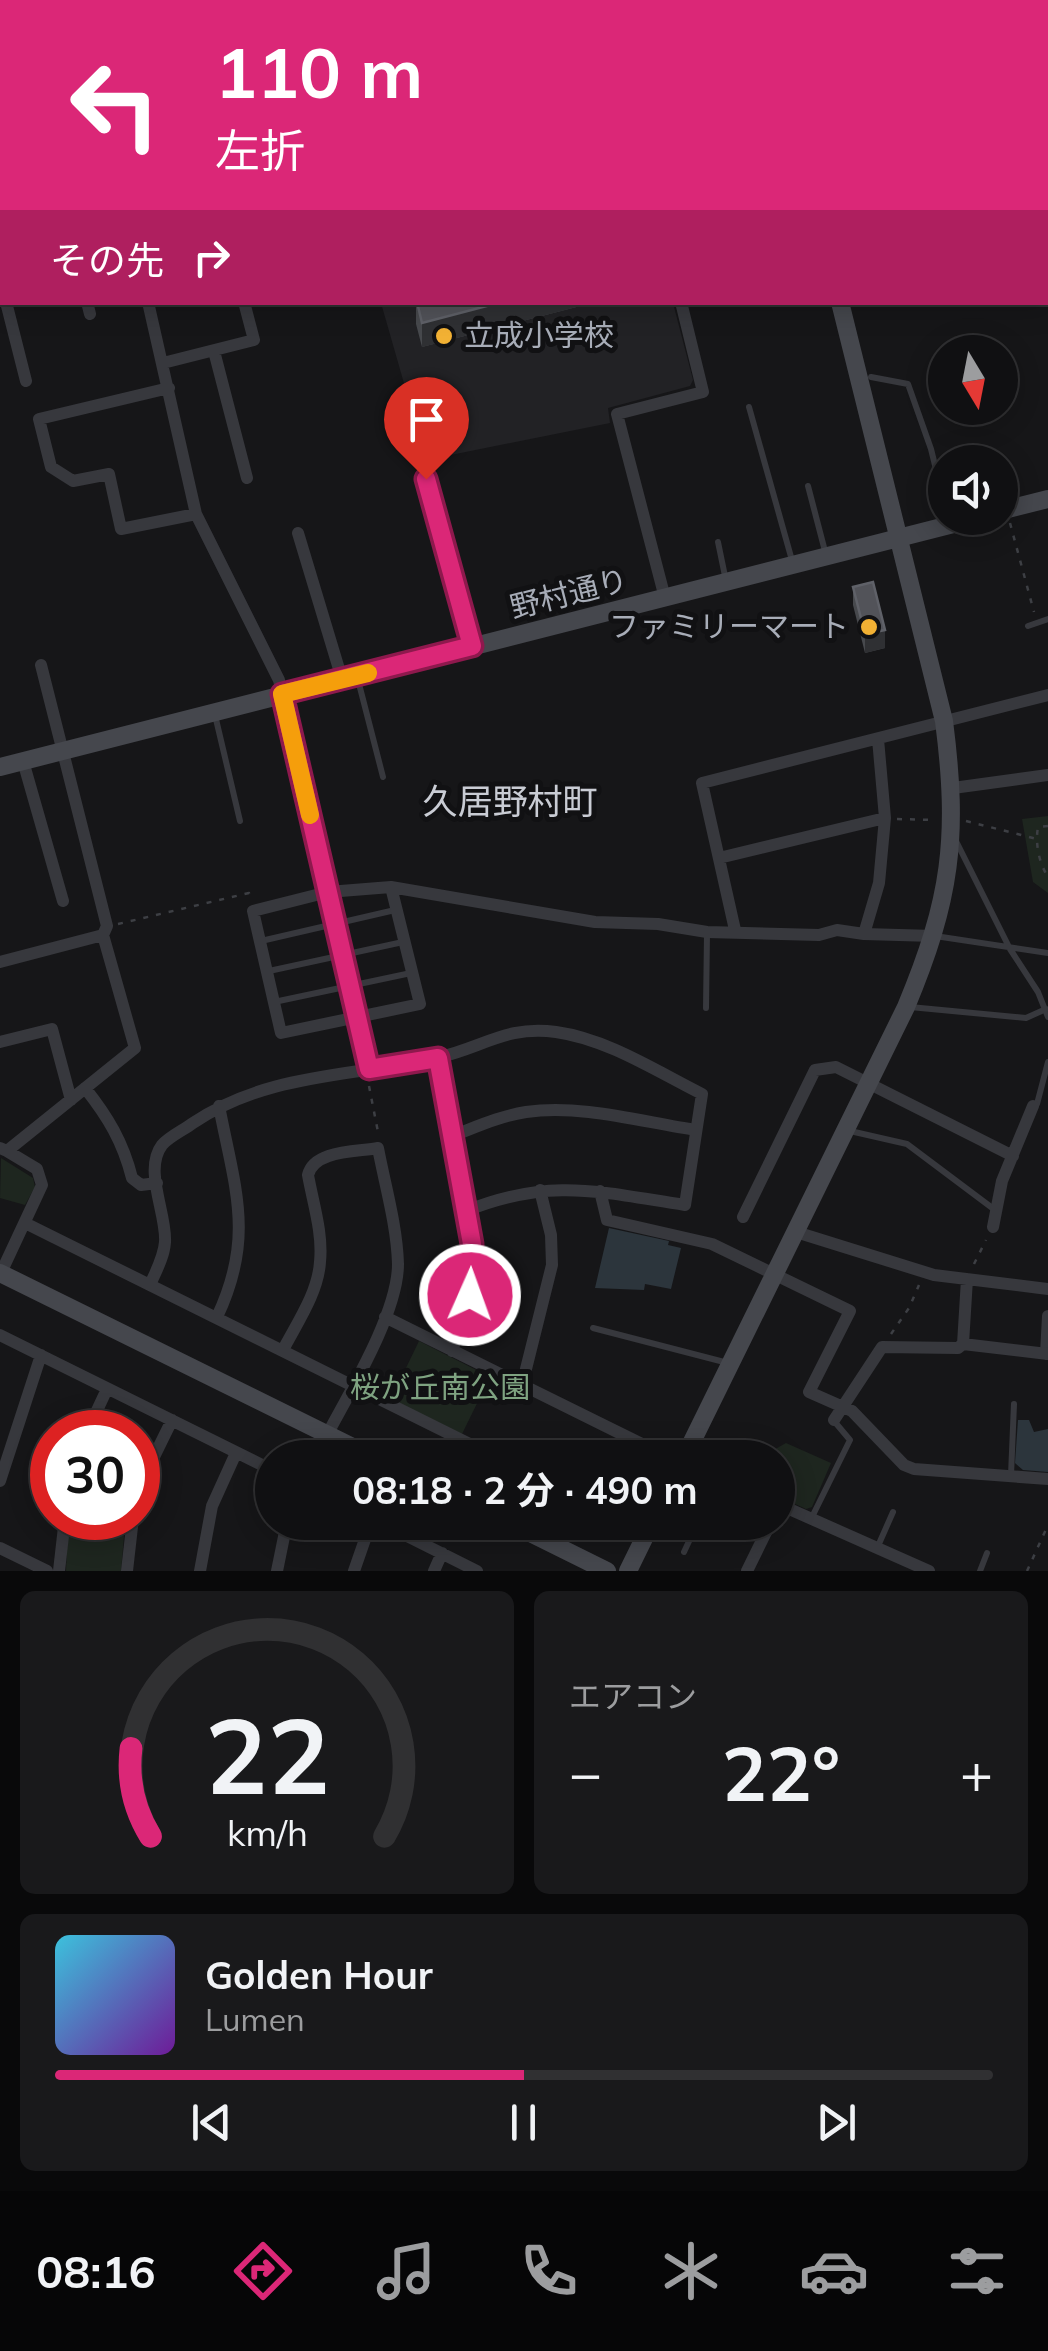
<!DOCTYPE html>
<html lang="ja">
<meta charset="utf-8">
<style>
:root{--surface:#101012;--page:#19191b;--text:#f1f3f6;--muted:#9c9d9f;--line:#303032;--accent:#db2777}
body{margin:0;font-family:Mulish,"Noto Sans JP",sans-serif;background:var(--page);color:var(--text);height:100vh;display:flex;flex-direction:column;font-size:38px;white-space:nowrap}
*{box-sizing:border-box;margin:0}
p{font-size:32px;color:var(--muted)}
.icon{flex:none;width:55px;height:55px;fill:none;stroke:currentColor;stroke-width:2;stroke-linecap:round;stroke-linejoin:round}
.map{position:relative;height:1571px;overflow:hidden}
.drawer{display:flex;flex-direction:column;gap:20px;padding:20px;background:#09090a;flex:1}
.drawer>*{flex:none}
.guide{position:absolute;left:0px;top:0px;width:1050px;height:305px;box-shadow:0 5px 25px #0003,0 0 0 2px var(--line);background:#db2777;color:#fff;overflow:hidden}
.needle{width:65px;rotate:170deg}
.fabs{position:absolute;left:928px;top:335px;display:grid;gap:20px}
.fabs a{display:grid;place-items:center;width:90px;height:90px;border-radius:50%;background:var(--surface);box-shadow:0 5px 25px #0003,0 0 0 2px var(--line);font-size:50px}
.speed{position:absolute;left:30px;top:1410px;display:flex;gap:20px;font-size:50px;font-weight:700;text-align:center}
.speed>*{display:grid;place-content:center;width:130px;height:130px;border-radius:50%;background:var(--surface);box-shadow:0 5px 25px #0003,0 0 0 2px var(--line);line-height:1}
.speed .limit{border:15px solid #d22;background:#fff;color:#111}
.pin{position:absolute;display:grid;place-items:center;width:85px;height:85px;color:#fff;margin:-102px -42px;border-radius:50% 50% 50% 0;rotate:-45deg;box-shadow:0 0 10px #0007}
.pin .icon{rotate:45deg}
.me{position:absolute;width:110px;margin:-55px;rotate:2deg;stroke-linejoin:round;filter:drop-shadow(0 0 8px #0008)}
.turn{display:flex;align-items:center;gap:35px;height:210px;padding:0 50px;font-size:45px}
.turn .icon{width:130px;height:130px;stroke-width:2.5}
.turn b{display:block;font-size:70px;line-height:85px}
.then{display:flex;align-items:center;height:95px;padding:0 50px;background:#0003;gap:20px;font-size:38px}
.big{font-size:75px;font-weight:700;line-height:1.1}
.drawer .tile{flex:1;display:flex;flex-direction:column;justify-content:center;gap:15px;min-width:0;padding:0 35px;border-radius:15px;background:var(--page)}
.drawer .dial{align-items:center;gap:0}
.dial svg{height:260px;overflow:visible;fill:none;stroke:var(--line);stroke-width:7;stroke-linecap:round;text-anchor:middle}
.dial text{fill:var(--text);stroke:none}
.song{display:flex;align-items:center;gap:30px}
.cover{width:120px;height:120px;border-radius:15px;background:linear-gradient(135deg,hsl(190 70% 55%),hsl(280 70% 35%))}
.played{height:10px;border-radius:5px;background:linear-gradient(90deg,var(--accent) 50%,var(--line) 50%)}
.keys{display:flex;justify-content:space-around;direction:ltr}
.heat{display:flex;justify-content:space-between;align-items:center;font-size:55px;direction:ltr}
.drawer .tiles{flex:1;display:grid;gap:20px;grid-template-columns:1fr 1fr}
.tile:last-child{grid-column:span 2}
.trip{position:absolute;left:255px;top:1440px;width:540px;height:100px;border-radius:50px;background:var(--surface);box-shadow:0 5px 25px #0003,0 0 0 2px var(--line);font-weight:700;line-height:100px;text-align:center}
.dock{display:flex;height:160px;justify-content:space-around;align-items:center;background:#060607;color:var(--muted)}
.dock .icon{width:70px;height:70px}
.dock .current{color:var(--accent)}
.dock b{font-size:45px;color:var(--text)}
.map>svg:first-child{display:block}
.built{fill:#222225}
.green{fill:#1e261f}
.water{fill:#2c353c}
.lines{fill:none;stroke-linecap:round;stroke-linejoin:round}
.stream{stroke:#2c353c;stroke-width:4}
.path{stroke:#3d3f44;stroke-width:2.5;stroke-dasharray:5 8;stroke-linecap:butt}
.lane{stroke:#37383d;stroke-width:6}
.street{stroke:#37383d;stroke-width:12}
.secondary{stroke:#45474d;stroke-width:18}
.highway{stroke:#63666e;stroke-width:25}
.wall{fill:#47494d}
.shaded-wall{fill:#2f3033}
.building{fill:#525359;stroke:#5f6168;stroke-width:2.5}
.route-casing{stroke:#8e194d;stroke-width:25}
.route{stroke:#db2777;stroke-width:18}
.slow{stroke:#f59e0b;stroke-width:18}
.poi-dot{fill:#f2b134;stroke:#111113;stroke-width:4}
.labels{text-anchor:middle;stroke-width:10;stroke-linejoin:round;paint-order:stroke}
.poi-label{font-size:30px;fill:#a8adb8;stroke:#111113;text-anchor:start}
.street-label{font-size:30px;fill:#a8adb8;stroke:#111113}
.park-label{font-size:30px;fill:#7fa381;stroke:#111113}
.quarter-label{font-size:35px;fill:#c9ccd4;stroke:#111113}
</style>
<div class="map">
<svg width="1048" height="1571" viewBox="0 0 1048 1571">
<rect width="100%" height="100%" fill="#161618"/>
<path class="built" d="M381 303H673L693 380 690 386 608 408 610 423 426 460Z"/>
<path class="green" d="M1048 816V893L1033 882 1022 819Z
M1 1158 33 1178 35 1187 25 1205 0 1198Z
M419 1341 490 1377 462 1434 391 1399Z
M786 1443 831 1463 812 1507 806 1509 778 1496V1458L761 1457Z
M68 1526 124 1536 121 1571H66Z"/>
<path class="water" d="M609 1228 669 1241 668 1245 681 1248 671 1289 645 1284 644 1290 595 1288Z
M1018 1420H1029L1034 1432 1048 1429V1472L1023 1470 1015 1463Z"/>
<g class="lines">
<path class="stream" d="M998 0 1002 2"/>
<path class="path" d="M1010 523 1034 612
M897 819 934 820
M966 821 1037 839
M1048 826 1038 827C1035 844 1039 863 1048 877
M118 924 249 893V896
M369 1086 378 1132
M974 1264 986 1240
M891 1334 909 1308 919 1285
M1027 1571 1048 1525"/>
<path class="lane" d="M871 377 908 384 931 449 945 506
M749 407 793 564
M808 486 826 555
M718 542 726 581
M1028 626 1048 619
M357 676 383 777
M215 715 240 821
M955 839 1010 949 1038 992 1048 1017
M935 936 1048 953
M261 941 395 910
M269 971 403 942
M274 1002 411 973
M910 1007 1026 1018 1046 1009
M706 1008 707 934
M1034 1105 1037 1104 1048 1062
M850 1131 907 1144 995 1210
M593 1328 728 1363
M1011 1475 1014 1404
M812 1517 850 1440 834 1421
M878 1546 893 1512
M684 1552 698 1522
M980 1571 987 1553"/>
<path class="street" d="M73 0 74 2
M243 0 244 2
M1020 0 1024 2
M0 182 2 181
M0 280 2 290
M6 302 26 381
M87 302 90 314
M148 302 196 514 279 680 369 1069
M214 351 247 478
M163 363 254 340 244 302
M169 388 39 419 51 467 73 481 109 474 121 529 196 514
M402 392 472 647
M298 533 342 679
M665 598 617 414 703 392 681 302
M41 665 107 926 103 935
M23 761 63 901
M953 788 1048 775
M719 858 885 818
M391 887 595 922 658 924 707 932 819 935 837 930 864 934 934 936
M391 887 420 1004 281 1033 253 911 328 892Z
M735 930 702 783 1048 695
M864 934 879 883 885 818 878 739
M0 962 103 935 135 1048 7 1151 0 1148
M0 1042 52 1029 71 1100
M438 1058 472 1244 470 1295 452 1351
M85 1088C108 1117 123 1142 132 1178L141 1185 157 1183
M452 1136C476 1127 500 1116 526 1112 581 1104 642 1122 696 1130
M600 1191 607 1220 712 1244 850 1311 809 1392 852 1411 904 1465 914 1469 1048 1479
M743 1217 815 1070 836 1067 1013 1156
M25 1223 498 1458
M993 1227 1002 1181 1033 1106
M796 1232 934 1275 1048 1289
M0 1275 42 1185 37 1169 7 1151
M150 1285C156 1271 164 1257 165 1242 167 1214 143 1170 162 1145 170 1136 184 1130 193 1123 269 1072 354 1077 440 1057 483 1047 508 1025 556 1032 607 1039 656 1071 702 1094L685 1205C599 1192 551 1177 466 1211
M217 1317C255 1237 235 1189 219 1106
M385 1317 670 1458
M0 1335 272 1470
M963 1344 967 1279
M283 1350C297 1323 318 1293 320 1262 323 1233 313 1203 308 1175 314 1150 356 1152 378 1148 385 1185 397 1226 398 1264 398 1318 340 1407 315 1458
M1046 1354 1048 1316
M522 1385 552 1265 551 1235 540 1190
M834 1420 882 1347 958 1348 963 1344 1048 1354
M87 1432 107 1389
M625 1458 633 1440
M0 1481 41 1355
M138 1499 148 1469 172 1420
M778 1504 929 1571
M379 1522 477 1571
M0 1548 47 1571
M59 1571 65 1518
M127 1571 133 1518
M200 1571 212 1506 236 1453
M277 1571 287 1522
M354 1571 371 1522
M434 1571 442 1553
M747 1571 771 1522"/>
<path class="secondary" d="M857 2V0
M1000 511 1048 499
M0 767 977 518
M0 1273 375 1458
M684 1458 906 1007C951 899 959 838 944 721L840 302
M508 1522 607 1571
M628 1571 652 1522"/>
<path class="highway" d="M618 0 621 2
M653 0 657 2"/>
</g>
<path class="wall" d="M416 302H592V303L422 347 416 324Z
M853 587 885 648 865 653 853 605Z"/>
<path class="shaded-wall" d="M502 302 592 303 422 347V323Z
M885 630V648L865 653V634Z"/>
<path class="building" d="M417 302H502L422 323Z
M873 582 885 630 865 634 853 587Z"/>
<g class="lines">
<g class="route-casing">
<path id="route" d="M426 479 472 646 282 694 369 1069 438 1058 472 1244 470 1295"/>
</g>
<use href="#route" class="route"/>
<path class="slow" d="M310 815 282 694 368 673"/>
</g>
<g class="poi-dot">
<circle cx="444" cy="336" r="10"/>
<circle cx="869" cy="627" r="10"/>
</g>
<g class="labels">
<g class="poi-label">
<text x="464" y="346">立成小学校</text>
<text x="849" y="637" text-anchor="end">ファミリーマート</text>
</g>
<g class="street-label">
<text transform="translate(569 594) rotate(-14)" y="10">野村通り</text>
</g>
<g class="park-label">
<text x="440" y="1398">桜が丘南公園</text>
</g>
<g class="quarter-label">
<text x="510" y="814">久居野村町</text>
</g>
</g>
</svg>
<div class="fabs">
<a><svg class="needle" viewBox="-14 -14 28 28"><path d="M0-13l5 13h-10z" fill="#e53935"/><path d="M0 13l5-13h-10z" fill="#9c9d9f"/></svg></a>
<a><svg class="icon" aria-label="sound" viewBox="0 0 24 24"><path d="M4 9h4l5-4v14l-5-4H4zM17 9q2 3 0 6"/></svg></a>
</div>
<div class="speed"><div class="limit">30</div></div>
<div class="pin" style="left:426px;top:479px;background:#d93025"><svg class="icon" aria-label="arrive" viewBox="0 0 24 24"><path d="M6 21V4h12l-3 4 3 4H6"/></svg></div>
<svg class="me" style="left:470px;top:1295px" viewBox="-20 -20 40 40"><circle r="17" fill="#db2777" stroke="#fff" stroke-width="3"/><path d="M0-11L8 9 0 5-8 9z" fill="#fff"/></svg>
<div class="trip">08:18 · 2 分 · 490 m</div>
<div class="guide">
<div class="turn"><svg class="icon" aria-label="left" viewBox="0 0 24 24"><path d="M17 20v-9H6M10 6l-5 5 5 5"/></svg><div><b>110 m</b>左折</div></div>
<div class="then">その先<svg class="icon" aria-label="right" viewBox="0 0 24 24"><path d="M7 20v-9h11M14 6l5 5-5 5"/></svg></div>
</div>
</div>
<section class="drawer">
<div class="tiles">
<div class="tile dial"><svg viewBox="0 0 100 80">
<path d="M14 69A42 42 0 1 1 86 69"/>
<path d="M14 69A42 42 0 0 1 8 42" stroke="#db2777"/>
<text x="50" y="56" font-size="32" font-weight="700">22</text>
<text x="50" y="72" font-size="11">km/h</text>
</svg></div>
<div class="tile"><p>エアコン</p>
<div class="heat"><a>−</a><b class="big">22°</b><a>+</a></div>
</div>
<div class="tile">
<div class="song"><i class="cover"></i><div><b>Golden Hour</b><p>Lumen</p></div></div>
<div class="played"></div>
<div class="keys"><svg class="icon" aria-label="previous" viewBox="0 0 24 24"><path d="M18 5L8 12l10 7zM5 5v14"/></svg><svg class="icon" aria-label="pause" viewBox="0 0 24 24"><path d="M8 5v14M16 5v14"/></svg><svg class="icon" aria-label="next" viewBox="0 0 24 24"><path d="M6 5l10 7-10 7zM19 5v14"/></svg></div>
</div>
</div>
</section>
<nav class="dock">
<b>08:16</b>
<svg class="icon current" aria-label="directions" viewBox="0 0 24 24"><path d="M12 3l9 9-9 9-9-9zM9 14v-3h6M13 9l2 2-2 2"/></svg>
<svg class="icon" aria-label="music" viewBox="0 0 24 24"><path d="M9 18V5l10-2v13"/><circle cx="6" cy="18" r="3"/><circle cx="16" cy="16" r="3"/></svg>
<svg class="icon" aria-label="phone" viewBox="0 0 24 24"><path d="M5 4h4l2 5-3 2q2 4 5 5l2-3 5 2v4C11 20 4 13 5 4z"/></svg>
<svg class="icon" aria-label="climate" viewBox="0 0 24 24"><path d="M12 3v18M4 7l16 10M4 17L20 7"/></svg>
<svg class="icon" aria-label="car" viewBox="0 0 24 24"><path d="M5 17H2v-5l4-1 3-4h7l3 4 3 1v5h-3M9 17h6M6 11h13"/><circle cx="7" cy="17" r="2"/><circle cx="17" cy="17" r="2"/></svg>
<svg class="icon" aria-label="filters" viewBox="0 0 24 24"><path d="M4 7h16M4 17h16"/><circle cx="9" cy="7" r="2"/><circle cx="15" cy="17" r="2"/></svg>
</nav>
